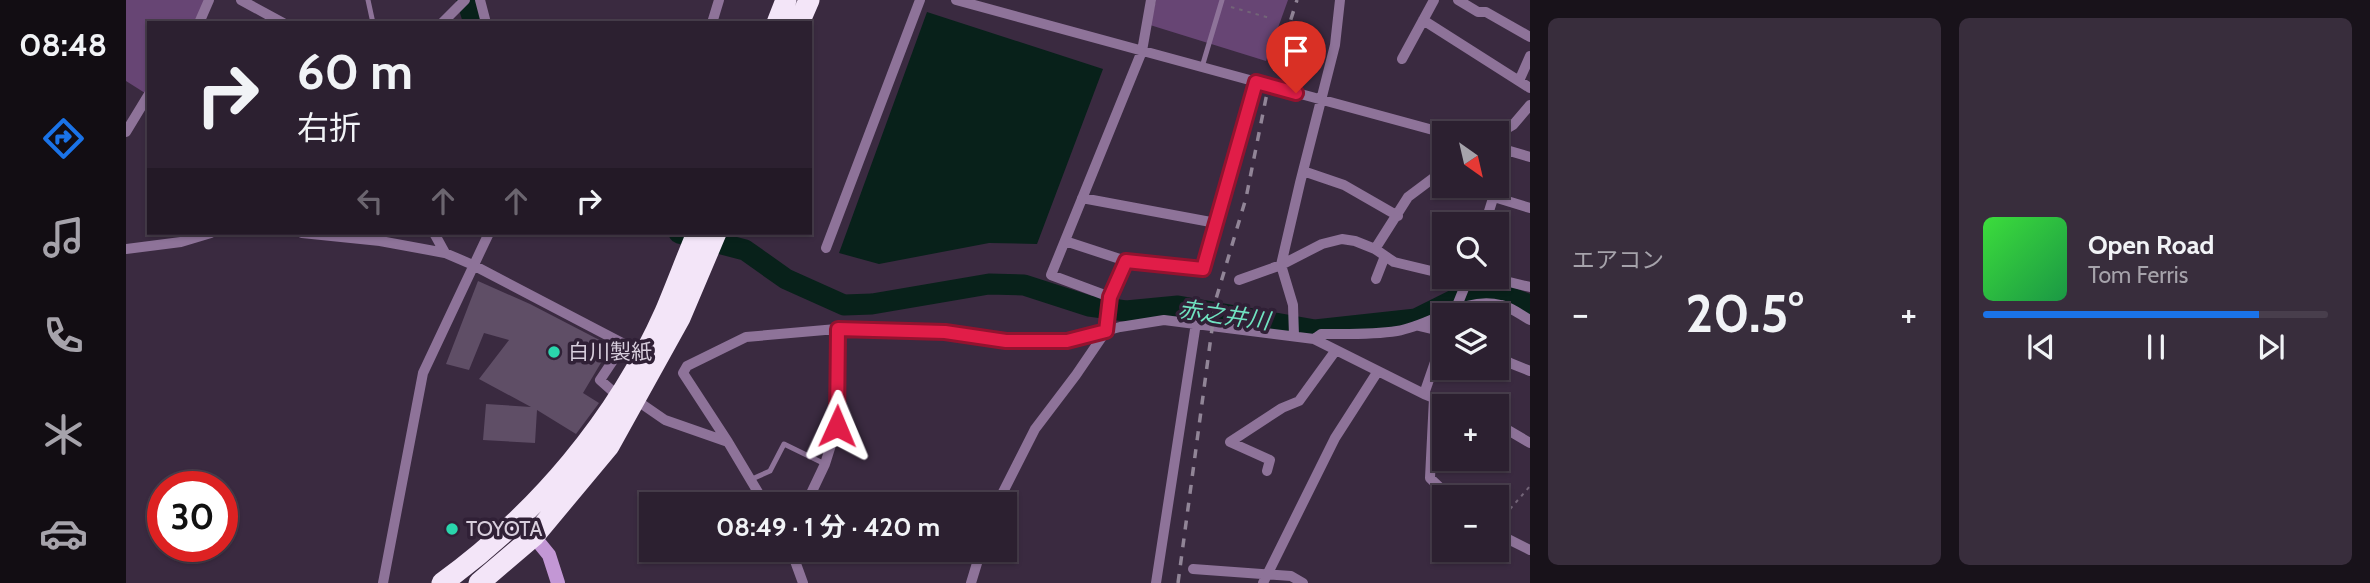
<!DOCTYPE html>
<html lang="ja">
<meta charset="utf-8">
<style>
:root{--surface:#2c2030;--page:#382d3c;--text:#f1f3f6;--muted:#a6a3ab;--line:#483e4c;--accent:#1a73e8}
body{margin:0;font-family:Cabin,"Noto Sans JP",sans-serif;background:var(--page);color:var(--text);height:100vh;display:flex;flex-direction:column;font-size:26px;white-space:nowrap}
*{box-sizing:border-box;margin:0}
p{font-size:23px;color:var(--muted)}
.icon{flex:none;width:38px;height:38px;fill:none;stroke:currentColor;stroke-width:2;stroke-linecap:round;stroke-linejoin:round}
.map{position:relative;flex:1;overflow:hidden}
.side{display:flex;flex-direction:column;gap:18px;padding:18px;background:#18121a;width:840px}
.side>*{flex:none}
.top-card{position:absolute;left:21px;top:21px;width:665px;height:214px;border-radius:0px;box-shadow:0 2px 5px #0004,0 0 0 2px var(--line);background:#2c2030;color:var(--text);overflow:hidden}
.needle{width:46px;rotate:146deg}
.buttons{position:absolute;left:1306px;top:121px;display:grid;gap:14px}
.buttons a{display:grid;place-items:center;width:77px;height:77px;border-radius:0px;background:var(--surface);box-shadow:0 2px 5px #0004,0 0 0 2px var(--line);font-size:35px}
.speed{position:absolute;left:21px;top:471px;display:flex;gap:14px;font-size:35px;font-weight:700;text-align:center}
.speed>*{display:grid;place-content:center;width:91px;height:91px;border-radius:50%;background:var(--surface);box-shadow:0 2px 5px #0004,0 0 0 2px var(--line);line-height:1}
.speed .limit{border:10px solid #d22;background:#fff;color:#111}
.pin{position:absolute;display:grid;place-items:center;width:60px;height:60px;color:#fff;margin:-72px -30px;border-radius:50% 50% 50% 0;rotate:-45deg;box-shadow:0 0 7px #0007}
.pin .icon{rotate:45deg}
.me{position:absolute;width:77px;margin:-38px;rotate:1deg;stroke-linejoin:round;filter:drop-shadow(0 0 5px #0008)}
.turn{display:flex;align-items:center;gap:24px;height:147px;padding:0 35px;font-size:32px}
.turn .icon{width:91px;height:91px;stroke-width:2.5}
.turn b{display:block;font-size:49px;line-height:60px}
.lanes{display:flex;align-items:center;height:66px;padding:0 35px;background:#0003;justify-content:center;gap:35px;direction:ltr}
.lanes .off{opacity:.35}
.big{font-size:52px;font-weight:700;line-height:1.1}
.side .card{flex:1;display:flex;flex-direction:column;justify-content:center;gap:10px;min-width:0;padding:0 24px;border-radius:10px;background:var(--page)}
.song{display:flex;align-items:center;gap:21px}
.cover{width:84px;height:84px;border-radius:10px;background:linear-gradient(135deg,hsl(120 70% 55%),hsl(140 70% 35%))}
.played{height:7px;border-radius:4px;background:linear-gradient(90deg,var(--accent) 80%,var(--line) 80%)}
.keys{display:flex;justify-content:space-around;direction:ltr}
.heat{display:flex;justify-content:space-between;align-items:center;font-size:38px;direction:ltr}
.side .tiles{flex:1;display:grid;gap:18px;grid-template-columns:repeat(2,1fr)}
.trip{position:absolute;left:513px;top:492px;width:378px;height:70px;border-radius:0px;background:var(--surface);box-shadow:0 2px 5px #0004,0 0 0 2px var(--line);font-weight:700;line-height:70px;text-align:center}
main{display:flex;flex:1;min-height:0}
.menu{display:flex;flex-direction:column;width:126px;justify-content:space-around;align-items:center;background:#120d13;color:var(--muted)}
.menu .icon{width:49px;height:49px}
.menu .current{color:var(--accent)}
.menu b{font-size:32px;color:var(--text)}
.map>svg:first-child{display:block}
.green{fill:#674574}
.water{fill:#08211a}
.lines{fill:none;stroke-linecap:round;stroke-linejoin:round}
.river{stroke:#08211a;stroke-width:21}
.building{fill:#5f4e66}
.path{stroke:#726477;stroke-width:2;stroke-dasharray:3.5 5;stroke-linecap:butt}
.lane{stroke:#8e7399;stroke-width:5}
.street{stroke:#8e7399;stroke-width:10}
.secondary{stroke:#c397d5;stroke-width:14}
.highway{stroke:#f3e5f8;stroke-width:21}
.rail{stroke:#918597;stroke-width:3.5;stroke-dasharray:9 9;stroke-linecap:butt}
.route-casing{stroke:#92132f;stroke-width:18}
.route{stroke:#e11d48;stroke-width:12}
.poi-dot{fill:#2ad5ac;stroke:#302036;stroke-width:2.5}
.labels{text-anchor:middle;stroke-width:7;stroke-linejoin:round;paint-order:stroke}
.poi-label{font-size:21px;fill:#d8cedd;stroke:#302036;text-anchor:start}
.water-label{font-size:23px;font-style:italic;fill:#70e3c1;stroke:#302036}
</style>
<main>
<nav class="menu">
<b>08:48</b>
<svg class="icon current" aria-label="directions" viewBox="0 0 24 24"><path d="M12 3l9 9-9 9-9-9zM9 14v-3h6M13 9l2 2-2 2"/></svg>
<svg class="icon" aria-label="music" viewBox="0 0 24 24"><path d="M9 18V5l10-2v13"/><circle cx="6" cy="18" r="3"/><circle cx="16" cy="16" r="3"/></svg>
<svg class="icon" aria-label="phone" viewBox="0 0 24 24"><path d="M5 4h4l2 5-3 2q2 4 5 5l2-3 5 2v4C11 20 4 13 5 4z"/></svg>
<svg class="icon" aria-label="climate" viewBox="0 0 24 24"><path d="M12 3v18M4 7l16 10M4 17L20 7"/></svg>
<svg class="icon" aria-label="car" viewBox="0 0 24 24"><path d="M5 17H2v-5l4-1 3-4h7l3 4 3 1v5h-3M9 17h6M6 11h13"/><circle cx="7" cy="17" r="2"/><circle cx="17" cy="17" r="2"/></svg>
</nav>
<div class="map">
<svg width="1404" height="583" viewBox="0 0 1404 583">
<rect width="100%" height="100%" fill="#3a2a40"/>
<path class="green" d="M0 0H79L68 23H23V89L19 93 0 81Z
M1030 0H1162L1140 61 1024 25Z"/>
<path class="water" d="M801 12 977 69 911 244 863 243 753 264 713 253Z"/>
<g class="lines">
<path class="river" d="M341 0 348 23
M553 233 619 250 660 279 718 305 746 304 863 284 898 285 963 306 1000 311 1052 306 1189 330 1290 319 1342 293 1368 291 1404 305"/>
</g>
<path class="building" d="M352 281 404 304 485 346 457 393 473 403 450 434 411 410 409 443 357 440 360 404 405 407 353 379 383 340 358 333 343 370 320 364Z"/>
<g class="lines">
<path class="path" d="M1105 7 1144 18
M1373 522 1404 486"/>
<path class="lane" d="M242 0 247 23
M1076 67 1096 0
M626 479 644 471 658 444 699 464"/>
<path class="street" d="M115 0 157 23
M354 0 360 23
M830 0 1318 133
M1332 0 1352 12H1360L1404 37
M1297 20 1404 88
M73 23 83 0
M316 23 339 0
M586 23 593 0
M1276 59 1308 0
M1393 81 1404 56
M0 132 23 94
M1370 135 1387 125 1404 105
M1370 147 1404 157
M1177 171 1218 185 1272 216
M1368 197 1404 208
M956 198 1090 223
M1359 224 1382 150
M176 233 254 241 319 253 347 265 498 344 474 380 492 396 510 400 539 420 602 442 639 504
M308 233 319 253
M939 241 1000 261 1077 269 1130 82
M700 248 794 0
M0 249 55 242 85 233
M1249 249 1282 197 1318 170
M1330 276 1342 279 1367 278 1404 287
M1250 279 1259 256
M1113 280 1155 265 1196 244 1216 239 1229 241 1249 249 1268 262 1318 274
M984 297 1000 261
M1328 313 1343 276
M1293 326 1318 332
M1168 336 1167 305 1155 265 1174 183 1209 45 1214 0
M1188 339 1195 334C1220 334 1246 335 1271 331 1307 325 1337 296 1375 305 1385 307 1395 315 1404 320
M1370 353 1384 363 1404 371
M1298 394 1318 336
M1308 398 1304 478 1324 497
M1370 423 1404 443
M602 442 557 373 561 366 620 337 722 328 819 332 880 341H941L994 327 1038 320 1188 339 1298 394 1328 406
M1141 471 1144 460 1104 442 1156 408 1173 401 1210 350
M680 504 699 464 711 426 712 329
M871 504 909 429 950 375 980 331 984 297 925 275 1016 51 1025 0
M1370 533 1404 550
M665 550 677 583
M1067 569 1165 576 1177 583
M257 583 297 373 363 233
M845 583 855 550
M1030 583 1070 323
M1137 583 1209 438 1252 371"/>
<path class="secondary" d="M393 518 423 555 432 583"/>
<path class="highway" d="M651 23 660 0
M673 23 683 0
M316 583C411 514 491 420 539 312 550 286 560 259 571 233
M353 583 408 536 483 446 554 318 590 233"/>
<path class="rail" d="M1052 583 1090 299 1120 198 1140 98 1171 0"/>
</g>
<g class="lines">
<g class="route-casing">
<path id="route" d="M711 426 712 329 819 332 880 341H941L980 331 984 297 1000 261 1077 269 1130 82 1170 93"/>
</g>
<use href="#route" class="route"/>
</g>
<g class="poi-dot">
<circle cx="428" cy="352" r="7"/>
<circle cx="326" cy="529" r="7"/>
</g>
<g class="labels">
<g class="poi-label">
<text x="442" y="359">白川製紙</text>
<text x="340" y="536">TOYOTA</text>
</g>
<g class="water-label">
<text transform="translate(1098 315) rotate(8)" y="8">赤之井川</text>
</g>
</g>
</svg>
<div class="buttons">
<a><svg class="needle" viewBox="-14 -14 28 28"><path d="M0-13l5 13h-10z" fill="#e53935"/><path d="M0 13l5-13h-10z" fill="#a6a3ab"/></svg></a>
<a><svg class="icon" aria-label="search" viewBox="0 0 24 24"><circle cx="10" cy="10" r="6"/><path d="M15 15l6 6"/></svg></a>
<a><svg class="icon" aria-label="layers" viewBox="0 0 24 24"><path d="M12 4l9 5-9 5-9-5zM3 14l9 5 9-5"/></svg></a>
<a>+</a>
<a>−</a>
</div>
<div class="speed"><div class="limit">30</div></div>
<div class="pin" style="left:1170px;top:93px;background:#d93025"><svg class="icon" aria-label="arrive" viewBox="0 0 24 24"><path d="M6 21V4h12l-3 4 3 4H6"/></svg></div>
<svg class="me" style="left:711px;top:426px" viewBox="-20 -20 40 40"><path d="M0-17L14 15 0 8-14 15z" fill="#e11d48" stroke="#fff" stroke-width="4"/></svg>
<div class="trip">08:49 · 1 分 · 420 m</div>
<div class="top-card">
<div class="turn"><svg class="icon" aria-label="right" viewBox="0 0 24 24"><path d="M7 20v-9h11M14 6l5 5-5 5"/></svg><div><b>60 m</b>右折</div></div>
<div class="lanes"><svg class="icon off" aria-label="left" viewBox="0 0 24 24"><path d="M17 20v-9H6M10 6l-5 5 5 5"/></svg><svg class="icon off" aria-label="ahead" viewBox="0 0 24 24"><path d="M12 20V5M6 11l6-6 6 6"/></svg><svg class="icon off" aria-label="ahead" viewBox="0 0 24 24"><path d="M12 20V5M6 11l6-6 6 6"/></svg><svg class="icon" aria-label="right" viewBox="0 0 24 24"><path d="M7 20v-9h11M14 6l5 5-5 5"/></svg></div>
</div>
</div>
<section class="side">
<div class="tiles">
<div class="card"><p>エアコン</p>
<div class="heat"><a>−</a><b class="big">20.5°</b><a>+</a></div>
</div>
<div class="card">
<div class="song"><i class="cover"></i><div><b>Open Road</b><p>Tom Ferris</p></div></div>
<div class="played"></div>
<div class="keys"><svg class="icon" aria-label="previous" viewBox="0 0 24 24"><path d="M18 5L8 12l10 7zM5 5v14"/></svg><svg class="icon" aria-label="pause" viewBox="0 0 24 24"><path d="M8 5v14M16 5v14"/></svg><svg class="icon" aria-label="next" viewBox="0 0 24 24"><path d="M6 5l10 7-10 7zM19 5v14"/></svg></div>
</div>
</div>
</section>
</main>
